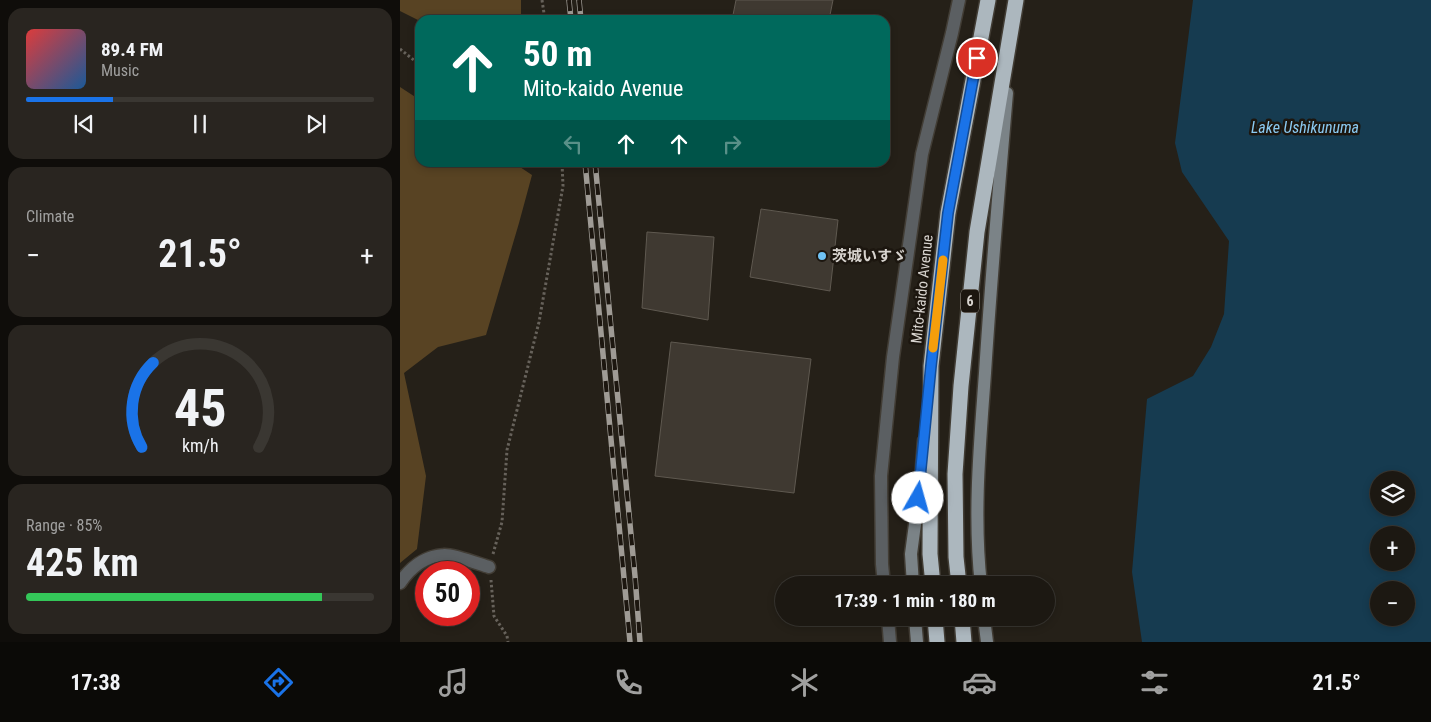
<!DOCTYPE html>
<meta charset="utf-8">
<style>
:root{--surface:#1c1812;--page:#292520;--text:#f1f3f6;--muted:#a0a09f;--line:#3a3732;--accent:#1a73e8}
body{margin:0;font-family:"Roboto Condensed","Noto Sans JP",sans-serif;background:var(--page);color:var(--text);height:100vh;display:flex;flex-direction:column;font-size:19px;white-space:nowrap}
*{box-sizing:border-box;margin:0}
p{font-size:16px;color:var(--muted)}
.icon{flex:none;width:28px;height:28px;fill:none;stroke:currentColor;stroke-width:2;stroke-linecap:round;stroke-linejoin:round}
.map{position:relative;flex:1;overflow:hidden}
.drawer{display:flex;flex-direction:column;gap:8px;padding:8px;background:#0f0d0a;width:400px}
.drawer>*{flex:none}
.top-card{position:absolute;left:15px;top:15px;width:475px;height:152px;border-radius:15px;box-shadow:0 2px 8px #0003,0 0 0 1px var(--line);background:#00695c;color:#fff;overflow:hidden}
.fabs{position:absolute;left:970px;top:471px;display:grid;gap:10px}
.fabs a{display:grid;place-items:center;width:45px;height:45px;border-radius:50%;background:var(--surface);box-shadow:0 2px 8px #0003,0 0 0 1px var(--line);font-size:25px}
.speed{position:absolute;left:15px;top:561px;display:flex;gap:10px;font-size:25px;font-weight:700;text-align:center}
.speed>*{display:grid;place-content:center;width:65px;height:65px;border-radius:50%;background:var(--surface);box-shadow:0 2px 8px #0003,0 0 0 1px var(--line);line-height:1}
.speed .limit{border:8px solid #d22;background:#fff;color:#111}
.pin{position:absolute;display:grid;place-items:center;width:42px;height:42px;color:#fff;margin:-21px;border:2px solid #fff;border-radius:50%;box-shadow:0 1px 5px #0007}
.me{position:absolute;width:55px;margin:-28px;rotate:7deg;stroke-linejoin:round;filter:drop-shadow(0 0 4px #0008)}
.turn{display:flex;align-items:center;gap:18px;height:105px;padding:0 25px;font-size:22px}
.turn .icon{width:65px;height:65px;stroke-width:2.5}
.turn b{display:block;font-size:35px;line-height:42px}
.lanes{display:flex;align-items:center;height:48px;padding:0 25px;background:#0003;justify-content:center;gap:25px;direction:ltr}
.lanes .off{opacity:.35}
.big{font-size:38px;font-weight:700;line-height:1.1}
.drawer .tile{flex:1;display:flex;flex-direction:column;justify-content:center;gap:8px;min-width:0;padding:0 18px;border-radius:15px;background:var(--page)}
.drawer .dial{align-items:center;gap:0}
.dial svg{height:130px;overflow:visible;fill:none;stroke:var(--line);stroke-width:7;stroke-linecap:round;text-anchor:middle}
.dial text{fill:var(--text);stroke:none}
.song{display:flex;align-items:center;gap:15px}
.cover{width:60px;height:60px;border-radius:8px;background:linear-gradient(135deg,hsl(0 70% 55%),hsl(210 70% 35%))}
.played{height:5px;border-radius:2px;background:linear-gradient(90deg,var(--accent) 25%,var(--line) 25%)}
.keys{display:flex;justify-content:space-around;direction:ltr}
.heat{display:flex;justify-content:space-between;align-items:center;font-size:28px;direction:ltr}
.charge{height:8px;border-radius:4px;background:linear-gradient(90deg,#34c759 85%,var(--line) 0)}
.trip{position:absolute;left:375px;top:576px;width:280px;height:50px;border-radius:25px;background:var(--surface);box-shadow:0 2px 8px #0003,0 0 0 1px var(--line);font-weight:700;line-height:50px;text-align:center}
.tab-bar{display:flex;height:80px;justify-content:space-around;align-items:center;background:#0b0a07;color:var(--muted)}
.tab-bar .icon{width:35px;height:35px}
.tab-bar .selected{color:var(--accent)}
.tab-bar b{font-size:22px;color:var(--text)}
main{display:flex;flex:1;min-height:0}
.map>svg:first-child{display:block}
.forest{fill:#584323}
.water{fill:#163b50;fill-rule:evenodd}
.building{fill:#3f3931;stroke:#5f5950}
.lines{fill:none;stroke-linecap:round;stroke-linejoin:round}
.street-casing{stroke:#423d35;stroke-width:15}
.secondary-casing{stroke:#423d35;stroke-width:15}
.highway-casing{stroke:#423d35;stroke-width:18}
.path{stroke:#67625b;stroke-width:3;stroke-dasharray:2.5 2.5;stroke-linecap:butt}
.street{stroke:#5b5f62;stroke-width:12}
.secondary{stroke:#7b8387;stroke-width:12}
.highway{stroke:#acb7be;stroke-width:15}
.rail-casing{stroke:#9f9b95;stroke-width:5.5}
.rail{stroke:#1c160f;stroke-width:4;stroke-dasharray:11;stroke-linecap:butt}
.route-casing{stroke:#114b97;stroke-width:12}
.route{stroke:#1a73e8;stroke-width:9}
.slow{stroke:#f59e0b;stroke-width:9}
.poi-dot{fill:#6fc2f4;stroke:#1c160f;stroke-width:2}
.labels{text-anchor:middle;stroke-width:5;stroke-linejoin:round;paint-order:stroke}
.shield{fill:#1c160f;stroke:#a09b95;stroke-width:1}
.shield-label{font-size:14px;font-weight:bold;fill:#d8d4cf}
.poi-label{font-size:15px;font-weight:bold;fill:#d8d4cf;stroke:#1c160f;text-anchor:start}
.street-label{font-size:15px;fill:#d8d4cf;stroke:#1c160f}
.water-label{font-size:16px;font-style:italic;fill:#8bcaf2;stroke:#1c160f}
</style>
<main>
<section class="drawer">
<div class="tile">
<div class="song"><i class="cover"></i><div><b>89.4 FM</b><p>Music</p></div></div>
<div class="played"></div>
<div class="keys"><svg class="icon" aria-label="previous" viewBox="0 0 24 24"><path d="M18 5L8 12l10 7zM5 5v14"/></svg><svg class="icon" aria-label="pause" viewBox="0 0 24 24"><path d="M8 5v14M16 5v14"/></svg><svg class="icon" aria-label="next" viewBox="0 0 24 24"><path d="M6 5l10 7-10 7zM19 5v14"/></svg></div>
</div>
<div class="tile"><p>Climate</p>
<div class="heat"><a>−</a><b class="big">21.5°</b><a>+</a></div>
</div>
<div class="tile dial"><svg viewBox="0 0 100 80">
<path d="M14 69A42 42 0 1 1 86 69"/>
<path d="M14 69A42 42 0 0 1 21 17" stroke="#1a73e8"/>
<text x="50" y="56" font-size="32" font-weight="700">45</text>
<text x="50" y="72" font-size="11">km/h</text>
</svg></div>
<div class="tile"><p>Range · 85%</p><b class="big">425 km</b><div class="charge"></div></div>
</section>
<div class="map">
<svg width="1031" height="642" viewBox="0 0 1031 642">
<rect width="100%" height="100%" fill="#252018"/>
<path class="forest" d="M0 0H121V20H20V21L0 11Z
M0 87 20 100V162L114 163 132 175 119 223 86 335 38 347 4 373 26 476 17 549 0 563Z"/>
<path class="water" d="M793 0H1031V642H742L732 572 747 399 793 376 811 347 824 314 829 241 782 172 775 143ZM979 480H1006V508H979ZM979 535H1006V562H979ZM979 590H1006V618H979Z"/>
<path class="building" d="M336 0H433L429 20H332Z
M361 209 438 220 430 291 350 277Z
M247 232 314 237 308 320 242 308Z
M271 342 411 359 394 493 255 476Z"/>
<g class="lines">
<g class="street-casing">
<path id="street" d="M0 583C10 568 25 556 44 555 53 554 79 564 89 567
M484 585 482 564 481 476 493 357 522 154 552 33 559 0
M488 618 490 642"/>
</g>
<g class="secondary-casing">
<path id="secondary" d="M513 585 511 554 521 479 524 441
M581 585C573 515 580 443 585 373 591 279 599 186 607 93
M515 618 517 642
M584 618 587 642"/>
</g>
<g class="highway-casing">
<path id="highway" d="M533 585 530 554 531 366 548 213 588 0
M559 585 556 557 555 474 561 386 577 232 616 0
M535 618 537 642
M562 618 564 642"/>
</g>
<path class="path" d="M142 0 145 20
M0 49 20 65
M93 554 102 522 107 450 139 322 163 186 162 162
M91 580 94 616 107 636 108 642"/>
<use href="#street" class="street"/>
<use href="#secondary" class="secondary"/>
<use href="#highway" class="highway"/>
<g class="rail-casing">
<path id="rail" d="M169 0 171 20
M179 0 181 20
M185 162 230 642
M195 162 235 576 240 642"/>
</g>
<use href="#rail" class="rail"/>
</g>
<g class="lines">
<g class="route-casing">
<path id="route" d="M518 498 531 366 548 213 577 58"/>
</g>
<use href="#route" class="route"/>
<path class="slow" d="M533 348 543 260"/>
</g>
<circle class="poi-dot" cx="422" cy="256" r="5"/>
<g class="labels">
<rect class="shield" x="561" y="289.5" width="18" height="23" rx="4"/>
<g class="shield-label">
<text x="570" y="306">6</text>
</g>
<g class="poi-label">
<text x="432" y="261">茨城いすゞ</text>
</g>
<g class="street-label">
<text transform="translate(522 289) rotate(-84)" y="5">Mito-kaido Avenue</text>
</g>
<g class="water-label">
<text x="905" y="133">Lake Ushikunuma</text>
</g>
</g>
</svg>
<div class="fabs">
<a><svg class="icon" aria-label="layers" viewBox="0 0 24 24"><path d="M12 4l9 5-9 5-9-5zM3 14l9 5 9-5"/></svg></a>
<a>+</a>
<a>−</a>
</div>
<div class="speed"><div class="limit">50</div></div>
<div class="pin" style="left:577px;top:58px;background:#d93025"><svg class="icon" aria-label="arrive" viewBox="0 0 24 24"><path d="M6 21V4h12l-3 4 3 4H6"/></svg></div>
<svg class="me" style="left:518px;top:498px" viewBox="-20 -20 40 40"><circle r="19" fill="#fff"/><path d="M0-13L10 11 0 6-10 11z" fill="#1a73e8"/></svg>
<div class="trip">17:39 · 1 min · 180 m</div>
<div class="top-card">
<div class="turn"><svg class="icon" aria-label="ahead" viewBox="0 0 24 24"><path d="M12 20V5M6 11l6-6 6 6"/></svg><div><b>50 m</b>Mito-kaido Avenue</div></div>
<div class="lanes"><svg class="icon off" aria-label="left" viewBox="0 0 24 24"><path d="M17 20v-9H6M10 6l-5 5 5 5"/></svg><svg class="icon" aria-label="ahead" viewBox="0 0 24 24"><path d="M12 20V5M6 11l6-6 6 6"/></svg><svg class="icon" aria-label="ahead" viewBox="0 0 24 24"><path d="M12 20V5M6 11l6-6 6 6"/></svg><svg class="icon off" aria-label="right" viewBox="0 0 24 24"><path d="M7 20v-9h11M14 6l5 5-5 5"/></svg></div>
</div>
</div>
</main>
<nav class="tab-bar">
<b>17:38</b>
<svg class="icon selected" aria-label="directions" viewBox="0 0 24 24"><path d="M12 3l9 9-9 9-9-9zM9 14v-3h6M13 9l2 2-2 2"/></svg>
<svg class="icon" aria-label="music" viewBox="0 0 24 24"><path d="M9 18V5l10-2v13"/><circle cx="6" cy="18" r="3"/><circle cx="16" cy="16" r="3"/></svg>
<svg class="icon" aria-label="phone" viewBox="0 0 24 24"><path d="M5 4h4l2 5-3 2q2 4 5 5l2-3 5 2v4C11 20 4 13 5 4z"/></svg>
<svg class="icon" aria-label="climate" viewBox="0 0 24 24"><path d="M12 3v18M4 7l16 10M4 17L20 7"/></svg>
<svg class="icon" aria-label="car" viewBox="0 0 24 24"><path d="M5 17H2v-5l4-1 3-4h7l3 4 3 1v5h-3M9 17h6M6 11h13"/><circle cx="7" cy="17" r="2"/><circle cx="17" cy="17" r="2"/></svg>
<svg class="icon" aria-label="filters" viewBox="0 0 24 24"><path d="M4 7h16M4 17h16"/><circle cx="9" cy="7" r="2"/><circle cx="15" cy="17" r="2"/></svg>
<b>21.5°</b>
</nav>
